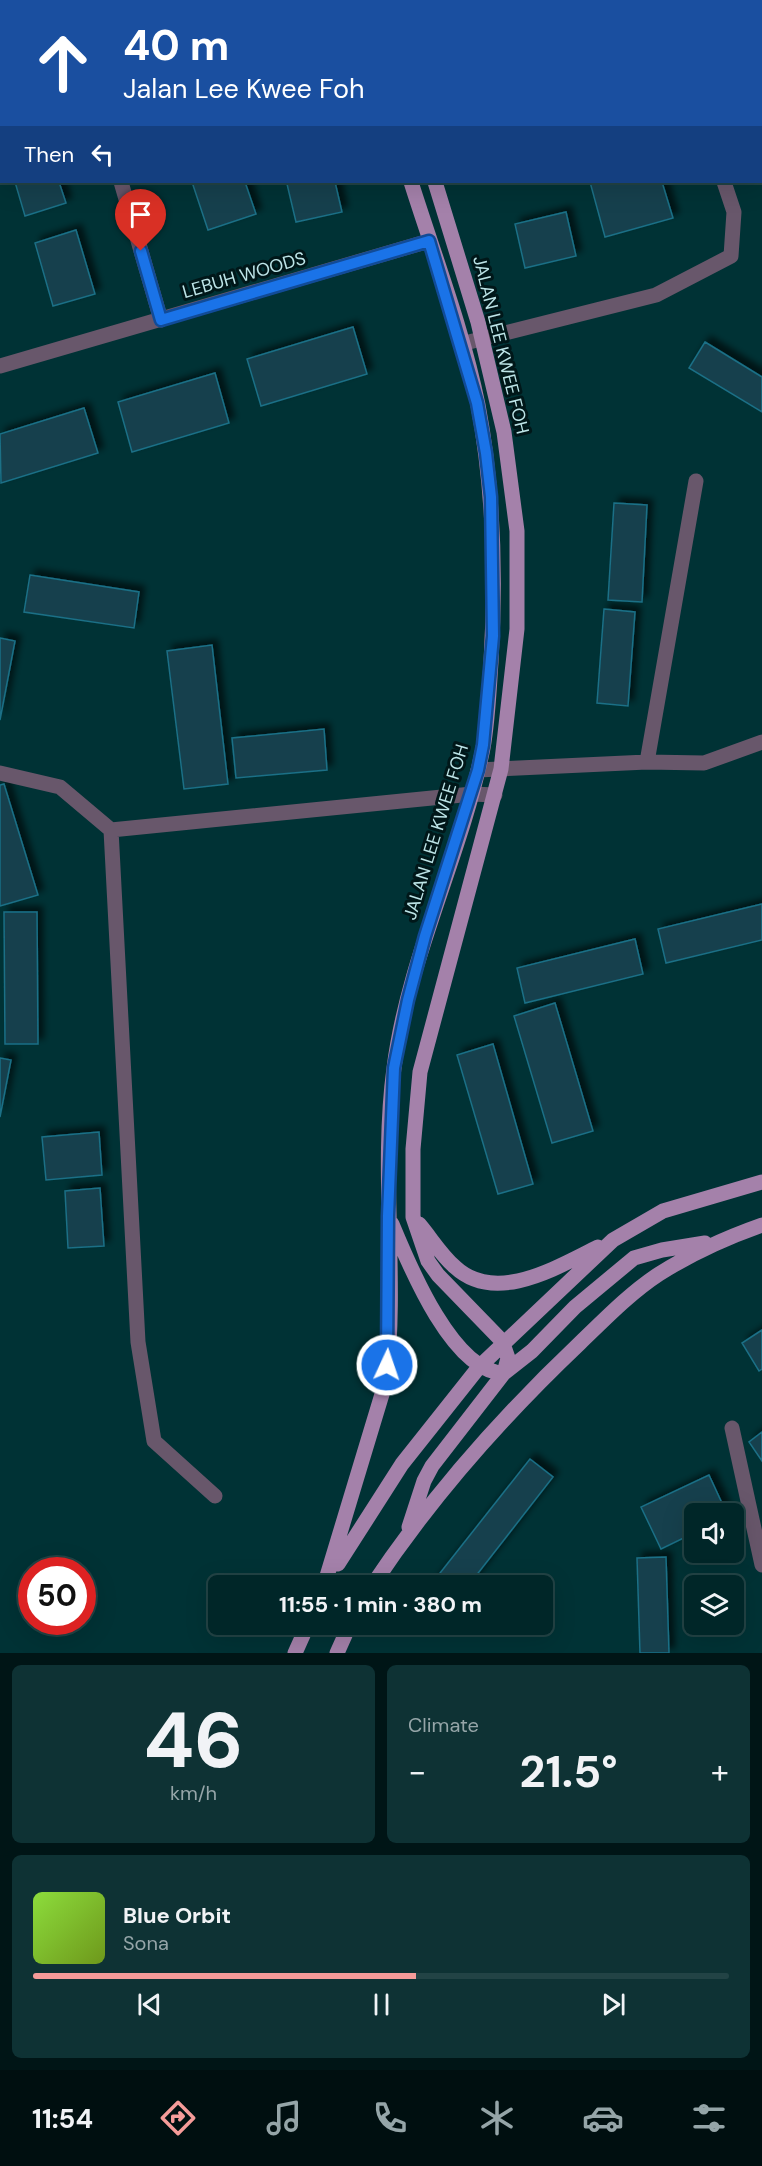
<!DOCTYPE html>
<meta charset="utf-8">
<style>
:root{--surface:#002628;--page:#0e3234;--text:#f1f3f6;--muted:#95a5a8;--line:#224345;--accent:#f59b99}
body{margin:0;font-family:"DM Sans",sans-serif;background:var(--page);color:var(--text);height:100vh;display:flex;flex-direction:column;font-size:22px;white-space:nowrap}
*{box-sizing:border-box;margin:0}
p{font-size:20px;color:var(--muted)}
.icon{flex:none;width:33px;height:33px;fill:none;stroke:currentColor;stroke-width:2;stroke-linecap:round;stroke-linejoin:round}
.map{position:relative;height:1653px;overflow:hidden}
.panel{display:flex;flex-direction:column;gap:12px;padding:12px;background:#001516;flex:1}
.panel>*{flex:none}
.guide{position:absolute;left:0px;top:0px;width:762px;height:183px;box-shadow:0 6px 24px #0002,0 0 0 2px var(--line);background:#1a4fa0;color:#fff;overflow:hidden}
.fabs{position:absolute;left:684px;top:1503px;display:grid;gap:12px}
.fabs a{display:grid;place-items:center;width:60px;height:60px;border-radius:9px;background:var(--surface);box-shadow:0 6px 24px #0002,0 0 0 2px var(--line);font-size:30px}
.speed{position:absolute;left:18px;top:1557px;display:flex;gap:12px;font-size:30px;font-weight:700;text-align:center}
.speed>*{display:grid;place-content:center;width:78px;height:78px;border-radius:50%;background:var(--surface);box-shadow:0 6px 24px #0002,0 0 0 2px var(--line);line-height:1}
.speed .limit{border:9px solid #d22;background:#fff;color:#111}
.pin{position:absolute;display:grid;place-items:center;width:51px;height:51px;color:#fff;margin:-62px -26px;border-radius:50% 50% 50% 0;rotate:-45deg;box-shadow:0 0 6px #0007}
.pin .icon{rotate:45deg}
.me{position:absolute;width:66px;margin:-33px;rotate:3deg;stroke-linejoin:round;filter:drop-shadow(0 0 4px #0008)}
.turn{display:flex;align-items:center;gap:21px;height:126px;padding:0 24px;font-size:27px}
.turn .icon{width:78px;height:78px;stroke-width:2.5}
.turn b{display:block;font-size:42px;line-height:51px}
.then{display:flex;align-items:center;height:57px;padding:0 24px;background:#0003;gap:12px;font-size:22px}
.big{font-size:45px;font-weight:700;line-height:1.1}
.panel .card{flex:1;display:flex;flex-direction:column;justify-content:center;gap:9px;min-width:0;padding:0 21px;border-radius:9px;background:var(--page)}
.panel .dial{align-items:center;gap:0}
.dial b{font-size:78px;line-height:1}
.song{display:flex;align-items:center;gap:18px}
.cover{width:72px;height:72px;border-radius:9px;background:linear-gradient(135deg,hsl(90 70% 55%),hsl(80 70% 35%))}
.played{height:6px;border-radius:3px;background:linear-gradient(90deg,var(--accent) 55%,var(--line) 55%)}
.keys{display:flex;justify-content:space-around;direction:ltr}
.heat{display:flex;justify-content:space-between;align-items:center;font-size:33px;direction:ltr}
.panel .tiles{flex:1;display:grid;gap:12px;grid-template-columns:1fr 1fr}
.card:last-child{grid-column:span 2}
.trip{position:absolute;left:208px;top:1575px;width:345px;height:60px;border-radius:9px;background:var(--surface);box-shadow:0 6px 24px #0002,0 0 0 2px var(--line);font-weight:700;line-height:60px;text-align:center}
.tab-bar{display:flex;height:96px;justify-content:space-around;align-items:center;background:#000f10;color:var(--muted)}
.tab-bar .icon{width:42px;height:42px}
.tab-bar .on{color:var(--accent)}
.tab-bar b{font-size:27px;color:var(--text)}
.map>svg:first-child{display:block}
.building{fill:#17414d;stroke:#1b6f86;stroke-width:1.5;filter:url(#shadow)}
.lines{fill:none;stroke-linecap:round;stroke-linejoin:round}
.minor{stroke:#68576b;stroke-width:15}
.major{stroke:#a481aa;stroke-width:15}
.route-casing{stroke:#114b97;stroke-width:15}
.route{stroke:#1a73e8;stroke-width:10}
.labels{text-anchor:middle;stroke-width:6;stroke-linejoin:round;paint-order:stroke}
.street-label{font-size:18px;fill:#bde5e8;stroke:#001719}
</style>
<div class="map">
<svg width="762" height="1653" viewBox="0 0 762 1653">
<defs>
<filter id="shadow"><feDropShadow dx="5.5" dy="-5.5" stdDeviation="3" flood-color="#0009"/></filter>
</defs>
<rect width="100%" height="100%" fill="#003235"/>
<path class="building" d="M0 0 29 2H2L0 36Z
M231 0H282L283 2H231Z
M440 0H520L521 2H440Z
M539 0H610L611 2H540Z
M762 12V77H760V13Z
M0 62H2L0 131Z
M15 182H59L66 203 25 216Z
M192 182H245L256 214 208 230Z
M297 182H335L342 212 296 222 287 184Z
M590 182H662L673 218 605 237Z
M566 212 576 256 525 268 515 224Z
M76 230 95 294 53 306 35 243Z
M353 327 367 374 261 406 247 359Z
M705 342 762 377V412L689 368Z
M215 373 229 423 132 452 118 402Z
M84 408 98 453 1 483 0 434Z
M614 503 647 505 642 602 608 600Z
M30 575 139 592 134 628 24 612Z
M604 609 635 612 628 706 597 703Z
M0 638 15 641 0 720Z
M212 645 228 784 184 789 167 651Z
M324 729 327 770 236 778 232 738Z
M4 784 38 895 0 906V785Z
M762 904V940L666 963 658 929Z
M4 912H37L38 1044H5Z
M635 939 643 974 525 1003 517 968Z
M555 1003 593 1131 552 1143 514 1016Z
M493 1044 533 1184 498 1194 457 1055Z
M0 1058 11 1060 0 1117Z
M99 1132 102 1175 46 1180 42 1137Z
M100 1188 104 1246 68 1248 65 1191Z
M762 1330V1369L759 1371 742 1343Z
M762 1432V1461L749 1442Z
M530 1459 553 1477 468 1586H437L433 1582Z
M709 1475 727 1514H694V1533L661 1549 641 1507Z
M666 1557 669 1653H640L637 1558Z"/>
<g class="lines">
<path class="minor" d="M68 0V2
M668 0V2
M760 124H762
M121 182 161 320
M461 344 656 295 731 256 734 212 724 182
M0 366 429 241
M647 762 696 481
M478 770 647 762 704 763 762 742
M0 773 60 787 111 830 472 794 495 795
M111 830 138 1342 154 1441 215 1496
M732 1428 762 1565"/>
<path class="major" d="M357 0V2
M381 0V2
M435 182 478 322 504 432 517 531V629L501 769 420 1072 413 1149V1217L428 1261 438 1275 502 1341 508 1358 504 1373
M392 1224C409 1265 453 1373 504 1373
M419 1224C431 1238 441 1255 455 1267 496 1305 557 1267 598 1247
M409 1527 424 1481 432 1466 504 1373 532 1351 575 1307 634 1258 662 1250 705 1243
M338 1564 402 1464 479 1367 613 1240 663 1211 762 1182
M324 1586 386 1381C398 1277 380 1171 394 1068 408 957 461 857 483 748 488 720 489 691 491 662 496 577 494 490 478 405 463 330 434 255 411 182
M372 1586C431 1497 503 1416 580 1343 605 1319 630 1293 659 1274 692 1253 725 1238 762 1225
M295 1653 308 1624
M337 1653 350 1624"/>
</g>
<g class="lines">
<g class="route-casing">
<path id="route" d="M141 251 161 320 429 241 477 403 486 453 491 497 493 636 483 745 478 770 425 936 408 1000 394 1068 388 1216 387 1365"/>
</g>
<use href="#route" class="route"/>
</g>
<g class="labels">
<g class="street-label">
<text transform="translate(244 275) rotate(-16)" y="6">LEBUH WOODS</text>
<text transform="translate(501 345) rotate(76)" y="6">JALAN LEE KWEE FOH</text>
<text transform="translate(436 832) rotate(-73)" y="6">JALAN LEE KWEE FOH</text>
</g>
</g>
</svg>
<div class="fabs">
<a><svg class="icon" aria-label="sound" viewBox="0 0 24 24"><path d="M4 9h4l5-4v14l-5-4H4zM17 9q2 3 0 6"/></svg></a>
<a><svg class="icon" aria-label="layers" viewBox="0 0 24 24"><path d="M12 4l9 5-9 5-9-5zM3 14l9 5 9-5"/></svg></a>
</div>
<div class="speed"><div class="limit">50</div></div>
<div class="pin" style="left:141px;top:251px;background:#d93025"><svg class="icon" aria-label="arrive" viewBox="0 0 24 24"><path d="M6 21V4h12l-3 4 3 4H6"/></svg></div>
<svg class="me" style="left:387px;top:1365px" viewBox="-20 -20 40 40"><circle r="17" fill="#1a73e8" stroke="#fff" stroke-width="3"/><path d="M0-11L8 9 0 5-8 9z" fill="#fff"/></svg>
<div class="trip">11:55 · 1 min · 380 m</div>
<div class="guide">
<div class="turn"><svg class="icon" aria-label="ahead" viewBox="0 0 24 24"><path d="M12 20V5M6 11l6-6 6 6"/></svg><div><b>40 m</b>Jalan Lee Kwee Foh</div></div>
<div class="then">Then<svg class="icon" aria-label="left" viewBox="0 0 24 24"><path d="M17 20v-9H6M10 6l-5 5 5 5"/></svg></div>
</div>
</div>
<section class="panel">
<div class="tiles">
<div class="card dial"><b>46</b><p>km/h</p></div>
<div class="card"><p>Climate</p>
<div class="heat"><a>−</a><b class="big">21.5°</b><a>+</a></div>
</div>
<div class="card">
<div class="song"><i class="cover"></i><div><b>Blue Orbit</b><p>Sona</p></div></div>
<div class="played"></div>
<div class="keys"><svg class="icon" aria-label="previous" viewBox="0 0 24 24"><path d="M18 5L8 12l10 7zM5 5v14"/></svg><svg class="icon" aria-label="pause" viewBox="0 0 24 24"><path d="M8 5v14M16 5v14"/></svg><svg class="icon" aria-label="next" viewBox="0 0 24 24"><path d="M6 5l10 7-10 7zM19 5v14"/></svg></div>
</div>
</div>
</section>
<nav class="tab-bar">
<b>11:54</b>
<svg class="icon on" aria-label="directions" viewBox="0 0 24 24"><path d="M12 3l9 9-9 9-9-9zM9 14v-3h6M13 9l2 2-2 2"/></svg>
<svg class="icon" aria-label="music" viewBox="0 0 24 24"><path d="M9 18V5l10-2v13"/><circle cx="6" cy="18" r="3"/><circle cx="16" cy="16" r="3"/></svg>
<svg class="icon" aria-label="phone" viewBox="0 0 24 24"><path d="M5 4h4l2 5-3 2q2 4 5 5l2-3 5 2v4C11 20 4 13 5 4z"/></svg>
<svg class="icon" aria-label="climate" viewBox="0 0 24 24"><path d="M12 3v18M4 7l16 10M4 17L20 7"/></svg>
<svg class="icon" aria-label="car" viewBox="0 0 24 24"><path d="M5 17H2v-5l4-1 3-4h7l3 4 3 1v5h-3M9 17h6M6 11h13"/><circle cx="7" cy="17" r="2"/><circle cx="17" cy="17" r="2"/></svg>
<svg class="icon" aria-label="filters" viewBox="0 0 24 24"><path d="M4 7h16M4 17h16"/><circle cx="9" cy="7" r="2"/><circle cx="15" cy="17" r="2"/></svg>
</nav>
